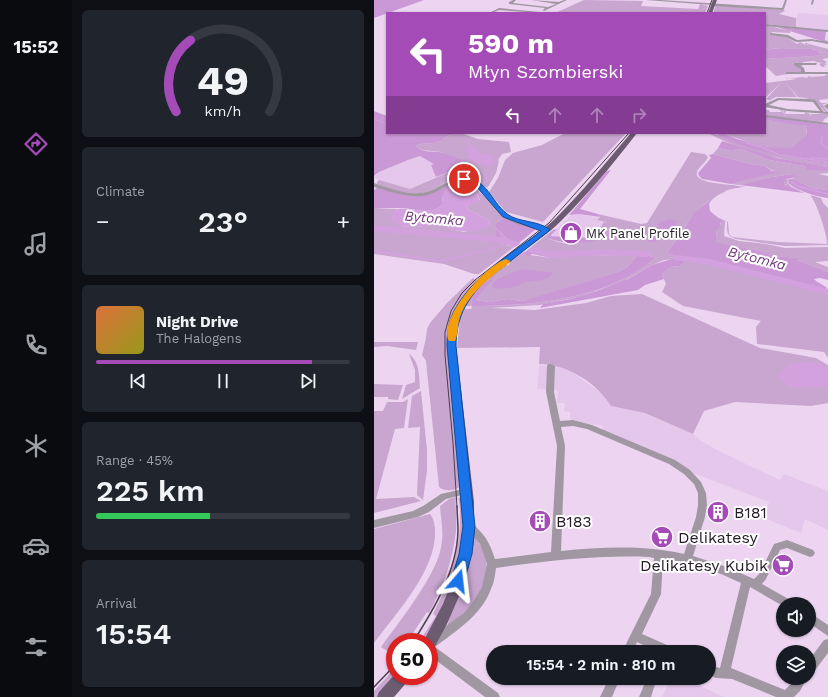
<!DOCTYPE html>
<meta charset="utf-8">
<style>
:root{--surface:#171b24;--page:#20242c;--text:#f1f3f6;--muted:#9ea1a6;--line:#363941;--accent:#a44bb7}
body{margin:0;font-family:"Work Sans",sans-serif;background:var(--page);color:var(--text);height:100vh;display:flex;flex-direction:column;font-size:15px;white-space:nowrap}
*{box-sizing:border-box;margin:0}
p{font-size:13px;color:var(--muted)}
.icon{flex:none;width:22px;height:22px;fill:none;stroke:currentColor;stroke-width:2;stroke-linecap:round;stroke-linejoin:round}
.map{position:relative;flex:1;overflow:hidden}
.sheet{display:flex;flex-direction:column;gap:10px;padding:10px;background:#0d0f14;width:302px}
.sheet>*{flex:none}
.hud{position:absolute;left:12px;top:12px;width:380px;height:122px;border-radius:0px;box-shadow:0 1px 3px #0004;background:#a44bb7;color:#fff;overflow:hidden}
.fabs{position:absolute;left:402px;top:597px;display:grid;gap:8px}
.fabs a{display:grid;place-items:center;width:40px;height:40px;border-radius:50%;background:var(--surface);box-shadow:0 1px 3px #0004;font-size:20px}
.speed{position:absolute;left:12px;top:633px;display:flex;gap:8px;font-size:20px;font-weight:700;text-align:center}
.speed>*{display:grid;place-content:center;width:52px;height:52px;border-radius:50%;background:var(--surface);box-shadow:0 1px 3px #0004;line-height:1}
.speed .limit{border:6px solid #d22;background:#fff;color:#111}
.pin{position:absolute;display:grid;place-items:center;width:34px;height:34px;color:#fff;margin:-17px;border:2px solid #fff;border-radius:50%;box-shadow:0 1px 4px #0007}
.me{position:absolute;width:44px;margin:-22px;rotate:17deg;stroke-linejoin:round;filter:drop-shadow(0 0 3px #0008)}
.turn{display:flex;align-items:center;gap:14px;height:84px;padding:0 16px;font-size:18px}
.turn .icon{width:52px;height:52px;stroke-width:2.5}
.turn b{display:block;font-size:28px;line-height:34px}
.lanes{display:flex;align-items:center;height:38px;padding:0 16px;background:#0003;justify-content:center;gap:20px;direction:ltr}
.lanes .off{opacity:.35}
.big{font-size:30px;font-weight:600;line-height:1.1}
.sheet .widget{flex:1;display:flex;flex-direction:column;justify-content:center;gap:6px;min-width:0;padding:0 14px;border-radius:6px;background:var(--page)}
.sheet .dial{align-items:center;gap:0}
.dial svg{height:104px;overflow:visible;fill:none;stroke:var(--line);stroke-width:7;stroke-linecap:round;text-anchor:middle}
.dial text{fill:var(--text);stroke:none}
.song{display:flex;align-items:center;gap:12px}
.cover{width:48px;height:48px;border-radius:6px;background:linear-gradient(135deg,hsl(20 70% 55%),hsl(60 70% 35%))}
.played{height:4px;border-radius:2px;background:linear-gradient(90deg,var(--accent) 85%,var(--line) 85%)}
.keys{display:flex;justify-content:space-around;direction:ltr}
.heat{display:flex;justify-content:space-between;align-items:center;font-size:22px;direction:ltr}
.charge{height:6px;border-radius:3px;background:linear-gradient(90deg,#34c759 45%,var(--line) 0)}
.trip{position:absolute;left:112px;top:645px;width:230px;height:40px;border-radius:20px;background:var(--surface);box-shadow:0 1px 3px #0004;font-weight:600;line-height:40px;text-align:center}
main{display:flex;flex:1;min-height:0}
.tab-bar{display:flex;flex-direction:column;width:72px;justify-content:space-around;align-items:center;background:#090b0e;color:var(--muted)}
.tab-bar .icon{width:28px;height:28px}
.tab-bar .on{color:var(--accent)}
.tab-bar b{font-size:18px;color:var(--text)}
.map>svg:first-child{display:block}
.built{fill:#e5c7eb}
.green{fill:#c8a6cf}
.forest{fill:#ca99d5}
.water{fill:#d3a2de}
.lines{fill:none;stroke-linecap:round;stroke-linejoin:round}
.stream-far2{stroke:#d3a2de;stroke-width:1}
.stream-far1{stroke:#d3a2de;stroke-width:1.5}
.stream{stroke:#d3a2de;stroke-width:2}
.river{fill:#d3a2de;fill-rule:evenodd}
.minor{fill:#a197a3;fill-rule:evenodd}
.major{fill:#6d5b71;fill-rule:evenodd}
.tram-far1{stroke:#4b3f4d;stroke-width:1}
.tram{stroke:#4b3f4d;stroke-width:1.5}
.route{fill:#1a73e8;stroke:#114b97}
.slow{fill:#f59e0b}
.labels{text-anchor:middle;stroke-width:4;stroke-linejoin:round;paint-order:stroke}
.poi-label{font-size:13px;fill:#241b26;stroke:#fff;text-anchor:start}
.water-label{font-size:14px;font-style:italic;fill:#72377f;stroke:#fff}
.near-poi-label{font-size:16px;fill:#241b26;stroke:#fff;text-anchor:start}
</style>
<main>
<nav class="tab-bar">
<b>15:52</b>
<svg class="icon on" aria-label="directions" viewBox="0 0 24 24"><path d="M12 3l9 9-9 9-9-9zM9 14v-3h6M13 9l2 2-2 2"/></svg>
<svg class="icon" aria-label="music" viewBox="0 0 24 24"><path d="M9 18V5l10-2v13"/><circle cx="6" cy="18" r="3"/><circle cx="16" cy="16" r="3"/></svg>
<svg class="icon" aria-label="phone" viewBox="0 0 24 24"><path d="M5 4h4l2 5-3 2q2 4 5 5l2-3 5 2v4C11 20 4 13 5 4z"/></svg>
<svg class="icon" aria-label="climate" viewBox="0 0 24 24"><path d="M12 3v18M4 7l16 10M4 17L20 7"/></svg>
<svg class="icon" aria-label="car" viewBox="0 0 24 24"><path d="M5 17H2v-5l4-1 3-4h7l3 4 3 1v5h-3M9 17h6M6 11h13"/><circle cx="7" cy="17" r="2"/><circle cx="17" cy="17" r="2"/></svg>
<svg class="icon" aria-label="filters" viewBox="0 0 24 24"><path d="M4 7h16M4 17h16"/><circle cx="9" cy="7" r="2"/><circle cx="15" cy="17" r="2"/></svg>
</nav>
<section class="sheet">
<div class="widget dial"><svg viewBox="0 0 100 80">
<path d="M14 69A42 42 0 1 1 86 69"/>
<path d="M14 69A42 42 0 0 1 25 14" stroke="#a44bb7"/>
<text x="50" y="56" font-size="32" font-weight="700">49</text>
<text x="50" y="72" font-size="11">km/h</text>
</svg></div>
<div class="widget"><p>Climate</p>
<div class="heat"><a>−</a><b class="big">23°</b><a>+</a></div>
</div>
<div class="widget">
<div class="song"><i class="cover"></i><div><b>Night Drive</b><p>The Halogens</p></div></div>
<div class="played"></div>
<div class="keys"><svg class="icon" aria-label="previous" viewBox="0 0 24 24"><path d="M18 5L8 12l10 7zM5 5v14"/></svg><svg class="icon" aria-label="pause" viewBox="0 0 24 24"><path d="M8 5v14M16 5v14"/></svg><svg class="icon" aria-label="next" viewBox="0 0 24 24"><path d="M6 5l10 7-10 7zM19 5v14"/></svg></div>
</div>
<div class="widget"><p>Range · 45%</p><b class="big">225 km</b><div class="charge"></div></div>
<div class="widget"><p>Arrival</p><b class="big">15:54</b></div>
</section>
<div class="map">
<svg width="454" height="697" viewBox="0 0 454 697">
<rect width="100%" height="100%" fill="#edd5f2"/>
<path class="built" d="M425 13 454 15V30L422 27 421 19Z
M46 156 61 164 57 166 62 177 36 189 12 183 0 178 5 172 34 160Z
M205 214 225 218 224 220 231 221 220 237 205 238 175 236 197 215Z
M176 365 194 369 231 396 237 406 271 413 319 434 326 440 343 450 406 480 410 474 454 491V530L431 519 427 533 390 518 395 502 319 473 304 462 230 431 227 425 214 424 196 419V412L190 411 191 403H183L184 390 163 389 165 366Z
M297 678H309L350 697H288Z"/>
<path class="green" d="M210 0 269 1 267 6 324 9 326 4 334 6 331 13H181Z
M342 5 410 10 411 11 405 14 422 18V27L391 24V13H339Z
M391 25 416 31V33L398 32 397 34 411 36 423 44 426 42 432 45 431 43H434L433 45 435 44 454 49V58L448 59 453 62 451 64 454 65H450L451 67H448L445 64 448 63 442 62 440 61 429 62 428 67 422 64 423 62 421 64 428 69 427 72 402 76 391 66V59L441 56 447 53 439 49C423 53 406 46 391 50V31L392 28Z
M452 74 454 75V99L445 100 447 103H454L448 105 451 106 450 107 454 112H451C443 102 437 98 424 97L411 82 423 97H402L396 100 397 101 392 99 408 82 391 98V83L424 79H414L411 77 415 79 428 77 434 78 433 77 436 76 437 77 451 76Z
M405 109 408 110 412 117 409 110 413 111 411 112 412 114H431V112L436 114 437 116V114H454V117L449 120 450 121 445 123 391 116V110H395L396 112H408Z
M391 120 427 124 433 127 432 135C429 138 424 144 421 146 406 154 365 140 350 133H391Z
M87 133 104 139 135 142 137 152 128 154 124 160 125 161 122 173 114 187C108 188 107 182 102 180 97 177 91 178 86 178 74 178 66 187 55 191 41 197 17 190 3 184V182L5 180 36 189 84 168 87 162C81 158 74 154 67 152 58 150 48 153 42 146L45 144 60 143 68 141 73 136Z
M191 133H252L169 222 132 212 115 192 124 178 131 160 139 153 168 145Z
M334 133C346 133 367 145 380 149 404 156 429 160 454 164V167C413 161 371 153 334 133Z
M344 148 358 151 367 149 395 160 430 166 433 168V170H454V173L444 174 454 176V190L438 188 422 180 414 181 413 183 418 187 433 194 413 186 410 183 411 180 421 178 418 174 391 178 366 185 357 184 401 172 391 166 376 164 339 154Z
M317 152 331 154 334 157C332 163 325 166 323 172 319 184 356 184 364 186 323 201 316 220 293 253L303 255V259L290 260 278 265 248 282 204 297 166 305 117 308 161 310 212 303 237 296 268 294 386 348 442 358 454 365V403L437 406 361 402 330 411 319 434 271 413 237 406C223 383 193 364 165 364L166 347 83 348 86 319 91 309H97L98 306H90L101 291 99 306C161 306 232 299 282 258L273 255 274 253 213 251 176 255 156 248 180 229 172 237C189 247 213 245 230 235L228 229 232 222 223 220 226 217 224 214 267 224 273 223Z
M100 187 113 199 130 218 122 223 128 244 140 247 105 274H100L70 264 0 254V209H24L22 210 28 226C43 229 56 224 71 223L76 229 90 232 116 225 115 220 95 210 92 206 106 200Z
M436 195 447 198 449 203 454 208V245L411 246 362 239C352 236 353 231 353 222L351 221 350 236 365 241 392 244 411 248 454 247V261L441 262 454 267V272L423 260 421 258 401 256 381 250 342 243 340 241 343 237 342 231 347 224 345 218 354 222 355 234 358 237 404 242 453 244C454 237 442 200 436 195Z
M151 251 148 254 178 258 200 255 263 256 253 267 244 272 162 298 149 301 133 299 116 302 102 300 123 276H122L110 282 129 266 135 265 136 261Z
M311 259 326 261 454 294V358L450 352 383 344 382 327 387 321 309 306 288 292 292 284 288 274 297 267 306 266Z
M99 278 103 281 81 310 75 332 76 366 87 486C81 491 71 492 65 487L52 361 48 355 52 338 53 329 56 323 73 303Z
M0 342H44L42 350 13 346 0 347Z
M35 354C46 362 45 376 46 388L28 399 32 385 41 382V370Z
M0 384 29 385 24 400 14 399V397H0Z
M47 391 53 450V470L49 500 43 495 46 427 34 428 38 396Z
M34 399 30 428 21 429 2 499 40 497 47 501 0 513V411H9L13 402H29Z
M82 497C81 508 83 519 82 531 79 560 69 587 55 613L53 612 33 642H21V656L7 647C24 623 63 575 67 547 70 533 67 520 66 506L75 499Z
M84 498H89C90 518 91 537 87 557 80 587 65 615 50 642H45L62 616 59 614C74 585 86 553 86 519 86 512 86 503 84 498Z
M56 514C60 519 60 523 61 528 64 569 23 612 0 643V529Z
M101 537C119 561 116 587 95 610 89 616 80 621 73 627L98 539Z
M21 668V676L4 697H0V691Z"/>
<path class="forest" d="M0 0H50L0 18Z
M403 27 452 31 451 40 454 41V43Z
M397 49H438L444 51 447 54 441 56 391 59V50Z
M0 111 13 116V133H87L73 136 68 141 60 143 45 144 42 146C48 153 57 151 66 152 73 153 80 157 87 160V162L84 168 62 177 57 165 60 164 46 156 34 160 5 172 0 176Z
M391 116 454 125V164C416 158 375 153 341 133H350L363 139 394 147 410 148 419 147 432 135 433 130 432 126 391 120Z
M348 141 403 158 454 167V170H432L433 168 430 166 395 160 367 149 358 151 344 148Z
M339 154 376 164 391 166 398 171 404 172 357 184 328 179 325 176 324 173 337 158 335 155Z
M237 170 206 209 224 214 226 217 205 214 195 215 233 171Z
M418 174 423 177 413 179 410 182 411 185 430 193 366 185 391 178Z
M415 180H422L438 188 454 190V198C443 197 422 190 414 183Z
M76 183 81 184 72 190 68 198 69 204C57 216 44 209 29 208 20 208 10 208 0 209V190L4 187 48 196Z
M363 186 372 187C360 187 341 193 335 204L336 211 347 220 346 227 342 231 343 238 341 242 381 250 402 256 423 258V260L454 272V280L446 278 440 279 442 281 452 287 454 291 325 259 303 258 301 255 293 253 321 212 340 197Z
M130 218 162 229 140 247 122 241V223Z
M295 219 303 221 302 227 287 236 282 242H274V241L280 234 285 223Z
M231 221V225L228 229 230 235C219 247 185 244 172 237L179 230 183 229 176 236 205 238 220 237Z
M154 250 175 256 230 252 273 255 282 258C232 299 161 306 99 306 95 290 110 283 122 275L123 276 102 300 116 302 133 299 149 301 244 272 253 267 263 256 200 255 178 258 158 254 155 256 148 254Z
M301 258 327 260 454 293V294L326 261 312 259 306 266 297 267 288 274 290 279 271 285 264 290 166 308 169 304 196 299 223 291 254 279 278 265Z
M152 269C159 272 175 271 179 273 173 282 162 280 152 282 149 282 147 285 143 286 137 288 124 290 119 287V283C126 277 142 270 152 269Z"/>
<path class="water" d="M93 146 101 147 103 152 119 155 121 156 118 158 121 162 120 164 116 166 97 162 96 158 93 157 94 155 92 150Z
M81 184H90L100 187 106 201 92 206 95 210 115 220 116 225C104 234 89 232 76 229L71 223C54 224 31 234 17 219L19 212 24 209C40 207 55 217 69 204L68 196 72 190Z
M440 361 454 368V387H415L404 375 415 364Z"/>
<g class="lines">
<path class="stream-far2" d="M0 119 13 124
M76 133 90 138
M448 138V136"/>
<path class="stream-far1" d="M89 137 91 141 97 144V147
M448 137 447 143 454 149
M372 143 385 146 406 155 454 162
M437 158 454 159
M400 168 402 171
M417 182 426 187 454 194
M109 183 116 172 114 164
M119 226 128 234"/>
<path class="stream" d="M126 233 135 241
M0 251 67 261 110 251 130 244H141"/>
<path class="river" d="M0 225 129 237 144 242 146 244 141 247 128 243 0 231Z
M158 247 178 252 230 249 273 251 278 254 273 257 230 255 178 258 155 252 153 250Z
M303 255 336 259 454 289V295L336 265 300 260 298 258Z"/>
<path class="minor" d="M139 0H142L139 3 174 7 182 4 157 0 185 2 190 0H193L170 11 169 10 171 8 135 4V2Z
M272 0H287L408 8 411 0H413L410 9 409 10 339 6 338 5Z
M438 0H440L439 4 438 5 437 4Z
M125 8 165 12 166 13 125 10 118 13H115Z
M391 24 454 30V32L391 26Z
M397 33 414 35 423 40 438 39 454 42V44L438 41 422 42 412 37 396 35Z
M420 63H443L442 65H425L430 68 431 72H454V74H412V72H427V69L420 65Z
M404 98 435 99 441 100 450 112H454V114L414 111 391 107V104ZM405 100 439 102 446 111 414 109 395 105Z
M453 104H454V110L450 106Z
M391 115 454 123V125L391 117Z
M89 177C117 182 115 204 135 216 147 223 166 223 176 230L173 232 171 231C157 227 139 225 128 216 116 206 110 185 94 181 79 178 68 191 54 195 36 199 17 192 0 187V183C18 189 39 198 58 190 69 185 77 178 89 177Z
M174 364H177L181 366 180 392 186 421 199 420 218 425 301 460 316 470 327 482 332 493 333 505 331 517 319 556 353 567 380 579 386 573 400 544 413 540 439 550 441 553 439 556 436 557 413 548 406 550 392 579 388 584 418 601 419 604H409V606L376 587 357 668 411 690 422 678H433L426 691 420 697H402L358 679 342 678 335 675V665L346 668 367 583C342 571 317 562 289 559L287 594 268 634 300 648 301 652H284L263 642 259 652H248L277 594 280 558 275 557C223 555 173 561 122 568 121 575 120 583 117 589 107 616 83 630 61 647L124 693 126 697H111L55 655V642L51 641 90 613 99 602 108 587 113 564 106 544 90 526 92 523C97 521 99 524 103 528 113 537 117 547 121 559L177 552 183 446 172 392 173 366ZM199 426 213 429 295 464 310 474 320 484 324 493V505L322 517 310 554C270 545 228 547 187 551L191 446 187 427Z
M93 488 96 489 97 491 96 493 72 499 55 512 44 517 0 528V520L39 511 49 506 67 494Z
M435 612 454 625V636L435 623Z
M454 639V653L439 673 435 674V660L450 640Z
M235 678H246L238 697H226Z
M273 678H283L277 697H265Z"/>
<path class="major" d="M339 0H343L338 13H334Z
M257 133H263C240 163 214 194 187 221 156 252 96 277 84 322 82 330 82 338 82 346L100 502V541L95 567 86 594 73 624 60 648 55 650V642H49L69 604 78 581 86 554 89 531 88 502 74 346C74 278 141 258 183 217 209 191 233 161 257 133Z
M21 674V676H36L34 681 20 697H3L5 692Z"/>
<path class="tram-far1" d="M333 13 338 0
M83 507 79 443 71 355V332L77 311 88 293 101 280 175 223 255 133"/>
<path class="tram" d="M39 642C60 609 83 571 84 531 84 522 83 514 83 506
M0 687 21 665"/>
</g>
<path class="route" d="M90 177C114 180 116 200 133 214 145 223 165 220 176 230L111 281C92 300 82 319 82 346L101 526 98 554 90 581 88 585 84 587 79 585 77 581 85 554 89 526 73 346C73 336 74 323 79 313 97 277 136 255 167 231L129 217 101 185 96 182 87 180 86 179Z"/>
<path class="slow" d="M132 259 136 261 135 263C117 277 96 292 87 314 83 322 85 333 81 341H75C64 318 112 265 132 259Z"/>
<defs>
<g id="shop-disc" transform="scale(1.15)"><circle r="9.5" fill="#a44bb7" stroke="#fff"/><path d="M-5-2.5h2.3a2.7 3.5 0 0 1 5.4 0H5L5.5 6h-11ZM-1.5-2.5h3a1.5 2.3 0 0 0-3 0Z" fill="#fff"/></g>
<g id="building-disc" transform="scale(1.15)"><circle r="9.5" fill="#a44bb7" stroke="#fff"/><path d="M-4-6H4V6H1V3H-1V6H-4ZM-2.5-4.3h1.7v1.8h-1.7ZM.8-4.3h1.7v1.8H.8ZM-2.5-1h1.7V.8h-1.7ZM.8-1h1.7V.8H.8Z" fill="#fff"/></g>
<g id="supermarket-disc" transform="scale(1.15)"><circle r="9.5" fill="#a44bb7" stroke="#fff"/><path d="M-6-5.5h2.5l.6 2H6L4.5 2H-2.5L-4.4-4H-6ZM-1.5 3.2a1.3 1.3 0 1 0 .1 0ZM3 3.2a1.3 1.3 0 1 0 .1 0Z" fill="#fff"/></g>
</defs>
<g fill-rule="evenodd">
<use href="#shop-disc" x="197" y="233"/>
<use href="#building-disc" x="344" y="512"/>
<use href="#building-disc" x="166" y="521"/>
<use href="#supermarket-disc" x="288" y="537"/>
<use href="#supermarket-disc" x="409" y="565"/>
</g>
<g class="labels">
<g class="poi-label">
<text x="212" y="238">MK Panel Profile</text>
</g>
<g class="water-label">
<text transform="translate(60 218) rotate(5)" y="5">Bytomka</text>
<text transform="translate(383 258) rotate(14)" y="5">Bytomka</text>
</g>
<g class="near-poi-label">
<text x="360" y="518">B181</text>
<text x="182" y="527">B183</text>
<text x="304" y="543">Delikatesy</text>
<text x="394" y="571" text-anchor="end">Delikatesy Kubik</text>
</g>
</g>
</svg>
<div class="fabs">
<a><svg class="icon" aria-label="sound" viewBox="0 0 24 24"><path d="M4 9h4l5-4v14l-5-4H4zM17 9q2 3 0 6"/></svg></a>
<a><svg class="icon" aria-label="layers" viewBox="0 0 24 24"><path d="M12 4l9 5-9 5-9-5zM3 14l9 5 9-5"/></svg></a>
</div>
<div class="speed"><div class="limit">50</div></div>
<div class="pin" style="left:90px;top:179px;background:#d93025"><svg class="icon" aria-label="arrive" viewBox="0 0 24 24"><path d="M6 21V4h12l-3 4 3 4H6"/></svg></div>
<svg class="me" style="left:84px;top:581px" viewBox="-20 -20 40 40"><path d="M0-17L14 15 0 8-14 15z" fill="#1a73e8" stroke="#fff" stroke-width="4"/></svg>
<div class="trip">15:54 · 2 min · 810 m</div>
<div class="hud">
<div class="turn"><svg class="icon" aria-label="left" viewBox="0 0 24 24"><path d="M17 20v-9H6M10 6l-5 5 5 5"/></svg><div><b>590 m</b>Młyn Szombierski</div></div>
<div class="lanes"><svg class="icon" aria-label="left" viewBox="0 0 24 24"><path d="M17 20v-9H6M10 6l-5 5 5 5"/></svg><svg class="icon off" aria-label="ahead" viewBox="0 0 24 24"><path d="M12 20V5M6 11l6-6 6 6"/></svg><svg class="icon off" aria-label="ahead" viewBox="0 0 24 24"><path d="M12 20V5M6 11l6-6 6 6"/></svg><svg class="icon off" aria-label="right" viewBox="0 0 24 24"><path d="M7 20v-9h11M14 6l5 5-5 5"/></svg></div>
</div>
</div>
</main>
